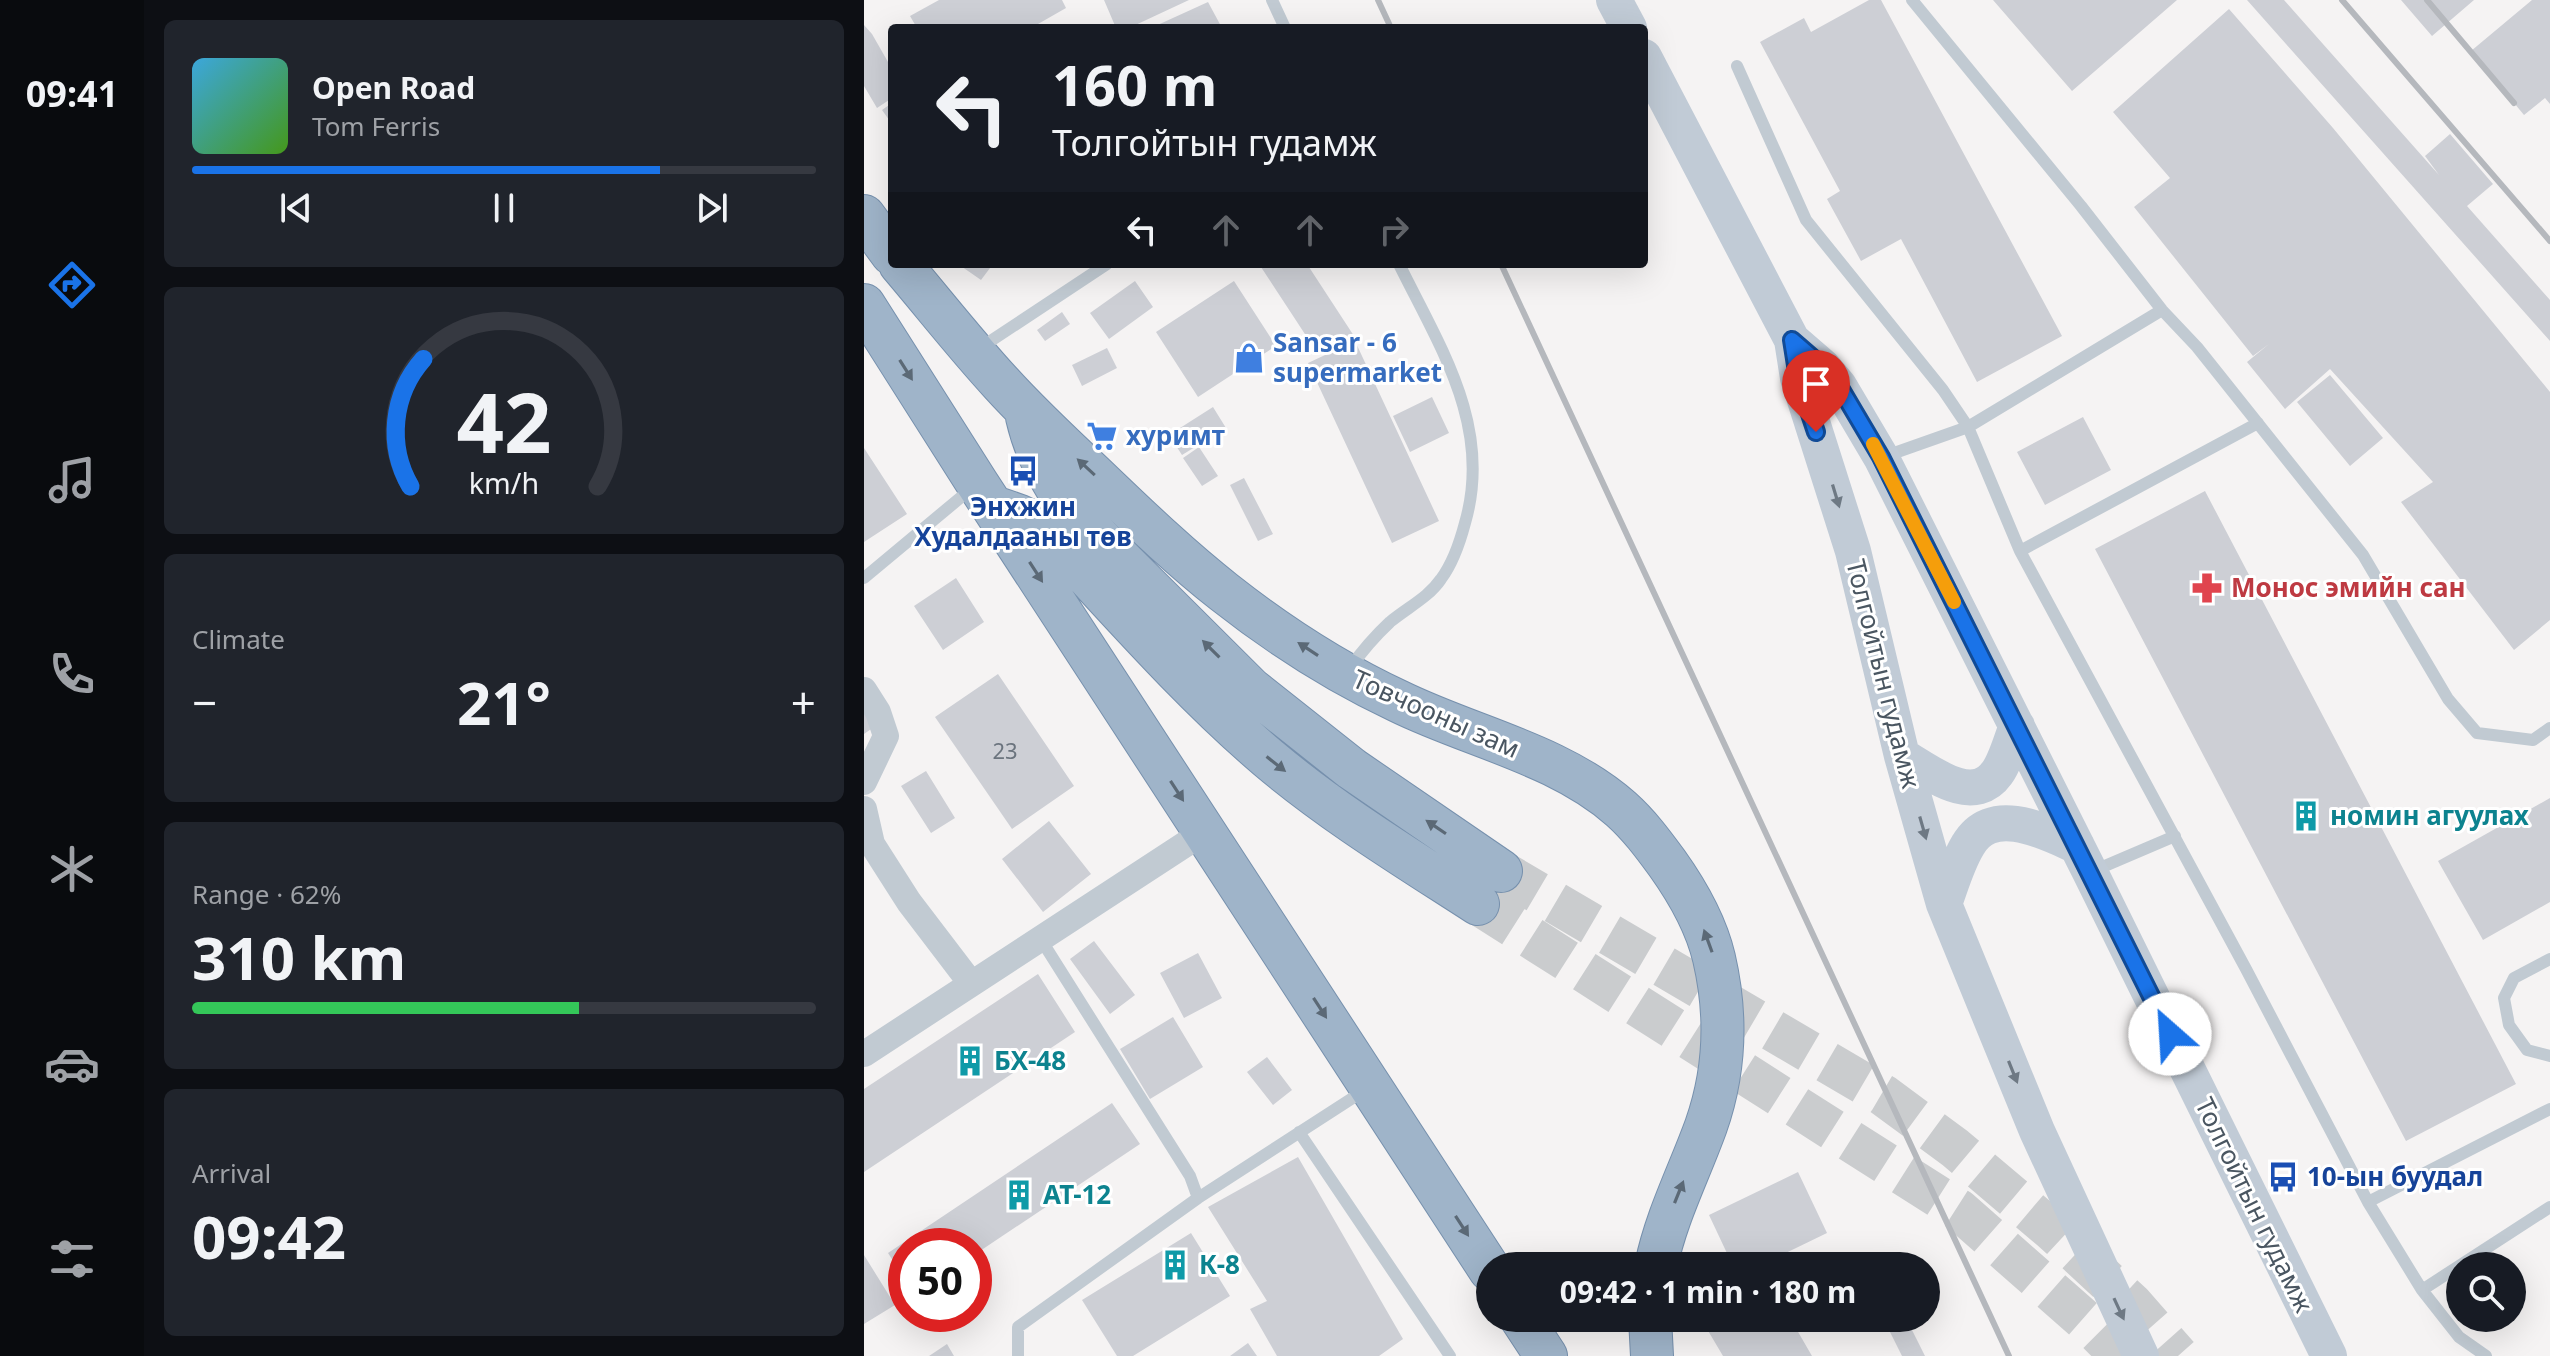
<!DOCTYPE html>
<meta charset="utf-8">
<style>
:root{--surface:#171b24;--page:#20242c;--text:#f1f3f6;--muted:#9ea1a6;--line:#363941;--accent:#1a73e8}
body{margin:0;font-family:"Noto Sans",sans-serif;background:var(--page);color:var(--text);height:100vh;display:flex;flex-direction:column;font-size:30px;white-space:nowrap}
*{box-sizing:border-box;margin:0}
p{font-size:26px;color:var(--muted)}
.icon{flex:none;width:44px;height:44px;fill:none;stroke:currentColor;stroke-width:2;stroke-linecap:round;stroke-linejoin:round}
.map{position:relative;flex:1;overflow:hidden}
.panel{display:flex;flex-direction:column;gap:20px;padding:20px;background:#0d0f14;width:720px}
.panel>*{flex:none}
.guide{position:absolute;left:24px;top:24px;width:760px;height:244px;border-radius:8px;box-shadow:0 8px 32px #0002;background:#171b24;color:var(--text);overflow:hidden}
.fabs{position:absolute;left:1582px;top:1252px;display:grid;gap:16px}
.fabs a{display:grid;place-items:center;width:80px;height:80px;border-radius:50%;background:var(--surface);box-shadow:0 8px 32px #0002;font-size:40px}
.speed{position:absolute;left:24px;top:1228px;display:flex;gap:16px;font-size:40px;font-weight:700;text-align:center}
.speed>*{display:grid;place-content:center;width:104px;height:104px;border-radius:50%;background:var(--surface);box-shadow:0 8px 32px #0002;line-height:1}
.speed .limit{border:12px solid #d22;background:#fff;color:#111}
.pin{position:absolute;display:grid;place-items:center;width:68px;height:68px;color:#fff;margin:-82px -34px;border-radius:50% 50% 50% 0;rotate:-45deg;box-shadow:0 0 8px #0007}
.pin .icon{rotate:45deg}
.me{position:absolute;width:88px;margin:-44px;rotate:334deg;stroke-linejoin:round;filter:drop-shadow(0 0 6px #0008)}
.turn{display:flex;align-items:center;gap:28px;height:168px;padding:0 32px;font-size:36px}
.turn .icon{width:104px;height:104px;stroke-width:2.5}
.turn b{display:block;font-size:56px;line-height:68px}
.lanes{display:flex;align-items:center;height:76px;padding:0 32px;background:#0003;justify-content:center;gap:40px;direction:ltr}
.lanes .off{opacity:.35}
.big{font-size:60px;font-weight:700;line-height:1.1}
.panel .card{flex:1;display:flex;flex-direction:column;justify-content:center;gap:12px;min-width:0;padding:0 28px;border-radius:12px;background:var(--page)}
.panel .dial{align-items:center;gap:0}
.dial svg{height:208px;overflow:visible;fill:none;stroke:var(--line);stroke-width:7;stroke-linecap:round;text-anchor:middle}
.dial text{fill:var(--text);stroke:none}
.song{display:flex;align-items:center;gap:24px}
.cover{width:96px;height:96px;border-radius:12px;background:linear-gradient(135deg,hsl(200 70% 55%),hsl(100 70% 35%))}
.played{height:8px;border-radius:4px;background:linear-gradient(90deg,var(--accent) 75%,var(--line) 75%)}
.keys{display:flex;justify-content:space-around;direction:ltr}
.heat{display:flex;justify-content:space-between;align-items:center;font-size:44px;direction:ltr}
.charge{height:12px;border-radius:6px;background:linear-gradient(90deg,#34c759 62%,var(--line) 0)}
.trip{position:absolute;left:612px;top:1252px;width:464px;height:80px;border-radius:40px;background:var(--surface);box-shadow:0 8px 32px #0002;font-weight:700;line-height:80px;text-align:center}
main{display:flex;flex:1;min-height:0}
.tab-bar{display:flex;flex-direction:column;width:144px;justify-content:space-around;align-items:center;background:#090b0e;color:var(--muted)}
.tab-bar .icon{width:56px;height:56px}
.tab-bar .active{color:var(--accent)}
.tab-bar b{font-size:36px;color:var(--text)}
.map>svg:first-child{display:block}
.building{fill:#cdcfd5}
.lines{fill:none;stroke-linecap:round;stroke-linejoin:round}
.trunk-tunnel{stroke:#caccce;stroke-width:42;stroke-dasharray:42 21;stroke-linecap:butt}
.trunk-casing{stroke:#7690ad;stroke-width:44}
.service{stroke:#c1cad2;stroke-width:12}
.minor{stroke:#c1cad2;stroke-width:26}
.secondary{stroke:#c1cbd6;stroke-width:36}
.trunk{stroke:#9fb4c9;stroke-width:42}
.rail{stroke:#b5b8bd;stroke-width:6}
.oneway{fill:#5b6976}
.oneway2{fill:#6e7984}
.route-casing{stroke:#114b97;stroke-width:20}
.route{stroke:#1a73e8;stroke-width:14}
.slow{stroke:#f59e0b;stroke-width:14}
.labels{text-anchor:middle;stroke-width:6;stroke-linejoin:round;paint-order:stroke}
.number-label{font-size:22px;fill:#6b747e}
.shop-label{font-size:26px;font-weight:bold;fill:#366cbe;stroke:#fff;text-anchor:start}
.transit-label{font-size:26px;font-weight:bold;fill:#164399;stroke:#fff}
.health-label{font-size:26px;font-weight:bold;fill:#be3a42;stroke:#fff;text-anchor:start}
.street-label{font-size:26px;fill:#4a5661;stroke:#fff}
.culture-label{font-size:26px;font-weight:bold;fill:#0d838f;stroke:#fff;text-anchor:start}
</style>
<main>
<nav class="tab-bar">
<b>09:41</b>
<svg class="icon active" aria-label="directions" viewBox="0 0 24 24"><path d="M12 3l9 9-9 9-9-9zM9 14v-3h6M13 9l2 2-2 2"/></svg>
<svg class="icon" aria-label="music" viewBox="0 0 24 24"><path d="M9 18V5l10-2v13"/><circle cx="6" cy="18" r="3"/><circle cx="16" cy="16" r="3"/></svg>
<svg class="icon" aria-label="phone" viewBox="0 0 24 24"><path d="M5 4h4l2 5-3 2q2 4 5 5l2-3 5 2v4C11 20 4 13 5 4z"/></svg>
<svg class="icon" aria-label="climate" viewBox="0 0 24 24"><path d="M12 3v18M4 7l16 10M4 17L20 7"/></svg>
<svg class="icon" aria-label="car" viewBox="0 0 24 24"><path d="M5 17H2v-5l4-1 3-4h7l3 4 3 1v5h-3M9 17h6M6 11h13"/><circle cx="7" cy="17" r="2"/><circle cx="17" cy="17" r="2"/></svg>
<svg class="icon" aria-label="filters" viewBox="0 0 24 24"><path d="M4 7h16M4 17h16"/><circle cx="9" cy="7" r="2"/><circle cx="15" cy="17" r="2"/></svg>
</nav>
<section class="panel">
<div class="card">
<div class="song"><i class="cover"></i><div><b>Open Road</b><p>Tom Ferris</p></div></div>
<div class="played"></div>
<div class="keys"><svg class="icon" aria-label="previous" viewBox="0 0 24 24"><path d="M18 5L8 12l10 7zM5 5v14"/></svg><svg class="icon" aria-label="pause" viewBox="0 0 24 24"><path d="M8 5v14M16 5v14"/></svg><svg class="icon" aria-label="next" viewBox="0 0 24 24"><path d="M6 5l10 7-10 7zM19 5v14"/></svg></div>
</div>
<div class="card dial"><svg viewBox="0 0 100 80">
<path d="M14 69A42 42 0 1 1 86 69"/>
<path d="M14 69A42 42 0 0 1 19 20" stroke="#1a73e8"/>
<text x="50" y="56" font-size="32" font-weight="700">42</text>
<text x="50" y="72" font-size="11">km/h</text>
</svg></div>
<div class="card"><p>Climate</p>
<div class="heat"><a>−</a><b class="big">21°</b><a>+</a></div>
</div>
<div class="card"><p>Range · 62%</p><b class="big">310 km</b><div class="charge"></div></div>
<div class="card"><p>Arrival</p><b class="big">09:42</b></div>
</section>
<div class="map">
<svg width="1686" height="1356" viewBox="0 0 1686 1356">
<rect width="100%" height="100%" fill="#f5f3f3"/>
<path class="building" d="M75 0H198L202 8 167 28H53L46 16Z
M240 0H325L265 28H252Z
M1005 0H1017L1198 336 1113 382 1037 239 997 261 963 199 976 191 896 42 940 18 947 32Z
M1129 0H1313L1208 91Z
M1383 0H1420L1575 175 1561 156 1586 134 1629 184 1603 206 1686 300V341Z
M1537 0H1610L1568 36Z
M1668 0H1686V104L1681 98 1660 115 1607 51Z
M344 2 358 28H287Z
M1365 9 1469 128 1686 392V620L1650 650 1537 502 1569 482 1466 369 1421 409 1383 362 1405 344 1389 356 1270 207 1306 178 1249 112Z
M0 25 8 34 28 69V98L13 108 0 86Z
M28 103V124L18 110Z
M94 264H129L117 280Z
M395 264H443L490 336 454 354Z
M271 281 289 307 245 339 226 313Z
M370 281 412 346 334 397 292 332Z
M198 312 206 324 181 341 173 330Z
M491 341 575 521 528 543 444 363Z
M243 348 253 368 218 386 208 365Z
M1466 375 1519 438 1486 466 1433 402Z
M568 397 585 433 546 452 529 416Z
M349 407 362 428 318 455 305 435Z
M1219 417 1247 470 1181 505 1153 452Z
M335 447 354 476 338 486 319 458Z
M0 448 43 514 0 542Z
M380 478 409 534 394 541 366 485Z
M1341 491 1652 1084 1542 1141 1231 549Z
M92 578 120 622 79 650 50 606Z
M134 674 210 786 148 829 71 717Z
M0 712 10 727 0 734Z
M62 771 91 818 67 833 37 786Z
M1686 798V902L1619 940 1574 861Z
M185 821 227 874 179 912 138 859Z
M230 941 271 995 246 1014 206 959Z
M334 953 358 998 320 1018 296 973Z
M174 974 211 1032 0 1172V1089Z
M309 1017 339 1067 286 1099 256 1049Z
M403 1057 428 1090 409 1105 383 1072Z
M248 1103 276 1144 110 1255V1246H42V1281L24 1253Z
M434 1157 539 1339 515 1356H413L386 1309 403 1301 344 1207Z
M934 1172 963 1233 895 1266H869L845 1215Z
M327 1233 366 1296 269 1356H253L218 1300Z
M1009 1253 1016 1266H981Z
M0 1255 31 1305 0 1324Z
M861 1318H926L948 1356H859L843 1329Z
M1038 1318H1042L1061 1356H1038L1023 1326Z
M384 1343 393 1356H366Z
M83 1344 90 1356H65Z"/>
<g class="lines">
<path class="trunk-tunnel" d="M637 871 1019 1095 1091 1148 1189 1231 1268 1304 1314 1356
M614 904 1095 1210 1226 1325 1257 1356"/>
<g class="trunk-casing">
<path id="trunk" d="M0 216 28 254
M36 264C70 304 102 345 137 383 166 415 197 444 228 473 271 514 313 555 360 592 412 633 474 673 534 701 607 737 695 754 757 809 775 825 789 844 803 863 823 891 842 924 850 958 863 1014 861 1072 842 1126 825 1173 802 1217 792 1266
M0 305 113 483 626 1270
M163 417C171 452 186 479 206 509L387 689 488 769 637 871
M130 507 156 516 177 526C251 605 322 688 404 758 469 813 543 858 614 904
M657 1318 682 1356
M786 1318 788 1356"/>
</g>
<path class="service" d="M408 0 421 28
M1048 0 1217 206 1298 310 1333 347 1499 555 1584 699 1613 733 1669 740 1686 728
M873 66 942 220 1079 390 1104 427 1156 551 1382 969 1504 1202 1558 1290 1595 1337 1622 1356
M116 348 243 264
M1019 457 1104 427 1298 310
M1156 551 1394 423
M0 578 108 488
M486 668C498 651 511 636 526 622 544 607 564 598 577 579 589 563 596 542 601 523 629 427 576 347 535 264
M1229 871 1311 836
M1686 959 1650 978 1640 998 1645 1025 1663 1050 1686 1056
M435 1132 586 1356
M334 1198 501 1090
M1504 1202 1686 1109
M1558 1290 1686 1207
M154 1356V1327L334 1198 326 1176 176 938"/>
<path class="minor" d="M0 690 14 712 22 736 0 782
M0 809 8 844 45 902 106 982
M0 1054 340 832"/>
<path class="secondary" d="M750 0 765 28
M780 57 928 340 934 378 989 551 1038 756 1080 904 1173 1131 1277 1356
M928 340 958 366 975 386 1017 457 1226 872 1465 1356
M1038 756C1063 770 1108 808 1133 773 1142 761 1147 740 1153 726
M1080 904C1087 885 1093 863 1104 845 1128 803 1182 832 1213 846"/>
<use href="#trunk" class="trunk"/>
<path class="rail" d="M514 0 527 28
M1478 0 1686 241
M1563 0 1650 103
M637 264 1145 1356"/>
</g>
<defs><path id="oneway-solid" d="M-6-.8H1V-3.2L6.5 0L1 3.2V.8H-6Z" transform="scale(2)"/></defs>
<g class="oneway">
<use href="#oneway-solid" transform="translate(42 370) rotate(58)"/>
<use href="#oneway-solid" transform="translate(222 467) rotate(-137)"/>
<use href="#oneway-solid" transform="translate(172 572) rotate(57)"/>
<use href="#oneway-solid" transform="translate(347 649) rotate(-135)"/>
<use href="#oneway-solid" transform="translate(444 649) rotate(-147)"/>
<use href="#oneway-solid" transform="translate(412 764) rotate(38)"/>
<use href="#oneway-solid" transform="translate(313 791) rotate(57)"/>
<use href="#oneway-solid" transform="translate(572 827) rotate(-146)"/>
<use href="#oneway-solid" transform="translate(844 941) rotate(-110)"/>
<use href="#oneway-solid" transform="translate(456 1008) rotate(57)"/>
<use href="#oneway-solid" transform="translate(815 1192) rotate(-68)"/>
<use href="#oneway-solid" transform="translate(598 1226) rotate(57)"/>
</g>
<g class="oneway2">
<use href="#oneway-solid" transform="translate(972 496) rotate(73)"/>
<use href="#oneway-solid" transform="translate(1059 828) rotate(74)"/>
<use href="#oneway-solid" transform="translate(1149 1072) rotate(68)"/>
<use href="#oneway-solid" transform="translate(1255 1309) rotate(65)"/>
</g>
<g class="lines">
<g class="route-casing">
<path id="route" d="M952 432 934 378 928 340 958 366 975 386 1017 457 1306 1034"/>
</g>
<use href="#route" class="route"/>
<path class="slow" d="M1009 444 1090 602"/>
</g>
<defs>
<g id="shop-bare" transform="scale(2.4)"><path d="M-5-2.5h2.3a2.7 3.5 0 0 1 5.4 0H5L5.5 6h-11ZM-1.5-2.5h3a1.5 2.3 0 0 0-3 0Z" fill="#3f7fe0" stroke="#fff" stroke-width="2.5" paint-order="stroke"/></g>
<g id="supermarket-bare" transform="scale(2.4)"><path d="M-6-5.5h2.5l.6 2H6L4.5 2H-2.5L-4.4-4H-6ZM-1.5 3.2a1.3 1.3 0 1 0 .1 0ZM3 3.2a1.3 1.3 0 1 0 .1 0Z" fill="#3f7fe0" stroke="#fff" stroke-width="2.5" paint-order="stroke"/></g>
<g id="bus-bare" transform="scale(2.4)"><path d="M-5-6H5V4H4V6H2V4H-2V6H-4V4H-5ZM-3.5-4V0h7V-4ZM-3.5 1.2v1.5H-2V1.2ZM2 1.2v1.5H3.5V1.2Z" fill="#1a4fb4" stroke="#fff" stroke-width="2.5" paint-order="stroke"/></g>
<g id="pharmacy-bare" transform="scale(2.4)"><path d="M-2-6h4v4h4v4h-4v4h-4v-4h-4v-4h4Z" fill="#e0444e" stroke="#fff" stroke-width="2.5" paint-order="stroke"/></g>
<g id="building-bare" transform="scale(2.4)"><path d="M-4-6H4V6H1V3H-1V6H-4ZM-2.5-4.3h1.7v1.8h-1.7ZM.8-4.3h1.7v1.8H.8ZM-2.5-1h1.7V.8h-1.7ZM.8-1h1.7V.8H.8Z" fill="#0f9aa8" stroke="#fff" stroke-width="2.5" paint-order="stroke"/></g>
</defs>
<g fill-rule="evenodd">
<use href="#shop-bare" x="385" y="358"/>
<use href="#supermarket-bare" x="238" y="436"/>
<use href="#bus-bare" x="159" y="471"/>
<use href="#pharmacy-bare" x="1343" y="588"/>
<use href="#building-bare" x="1442" y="816"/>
<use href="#building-bare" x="106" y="1061"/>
<use href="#bus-bare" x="1419" y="1177"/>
<use href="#building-bare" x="155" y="1195"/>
<use href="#building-bare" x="311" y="1265"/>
</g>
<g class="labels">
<g class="number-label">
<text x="141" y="759">23</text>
</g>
<g class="shop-label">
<text x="409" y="352">Sansar - 6<tspan x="409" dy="30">supermarket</tspan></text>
<text x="262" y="445">хуримт</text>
</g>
<g class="transit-label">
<text x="159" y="516">Энхжин<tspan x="159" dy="30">Худалдааны төв</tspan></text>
<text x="1443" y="1186" text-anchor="start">10-ын буудал</text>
</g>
<g class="health-label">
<text x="1367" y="597">Монос эмийн сан</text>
</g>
<g class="street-label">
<text transform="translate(1019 674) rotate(76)" y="9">Толгойтын гудамж</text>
<text transform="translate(572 714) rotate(24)" y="9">Товчооны зам</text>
<text transform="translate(1390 1205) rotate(64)" y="9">Толгойтын гудамж</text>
</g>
<g class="culture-label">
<text x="1466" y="825">номин агуулах</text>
<text x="130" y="1070">БХ-48</text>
<text x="179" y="1204">АТ-12</text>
<text x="335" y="1274">К-8</text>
</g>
</g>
</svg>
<div class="fabs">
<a><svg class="icon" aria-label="search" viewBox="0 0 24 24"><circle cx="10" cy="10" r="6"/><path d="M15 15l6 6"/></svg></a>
</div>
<div class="speed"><div class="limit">50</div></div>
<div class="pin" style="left:952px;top:432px;background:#d93025"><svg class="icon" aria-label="arrive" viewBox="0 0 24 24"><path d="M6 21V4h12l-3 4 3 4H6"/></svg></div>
<svg class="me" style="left:1306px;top:1034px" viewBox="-20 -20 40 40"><circle r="19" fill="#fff"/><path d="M0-13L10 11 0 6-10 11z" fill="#1a73e8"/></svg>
<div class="trip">09:42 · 1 min · 180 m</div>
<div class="guide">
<div class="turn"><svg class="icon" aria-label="left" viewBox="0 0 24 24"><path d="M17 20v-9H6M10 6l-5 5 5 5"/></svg><div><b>160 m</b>Толгойтын гудамж</div></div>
<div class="lanes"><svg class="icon" aria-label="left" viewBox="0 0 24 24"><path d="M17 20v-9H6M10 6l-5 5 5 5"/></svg><svg class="icon off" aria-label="ahead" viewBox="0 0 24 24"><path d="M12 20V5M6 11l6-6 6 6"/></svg><svg class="icon off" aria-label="ahead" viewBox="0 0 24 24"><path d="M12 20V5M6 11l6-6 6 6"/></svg><svg class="icon off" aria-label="right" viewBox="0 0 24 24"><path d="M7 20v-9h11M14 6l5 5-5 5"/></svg></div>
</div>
</div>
</main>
